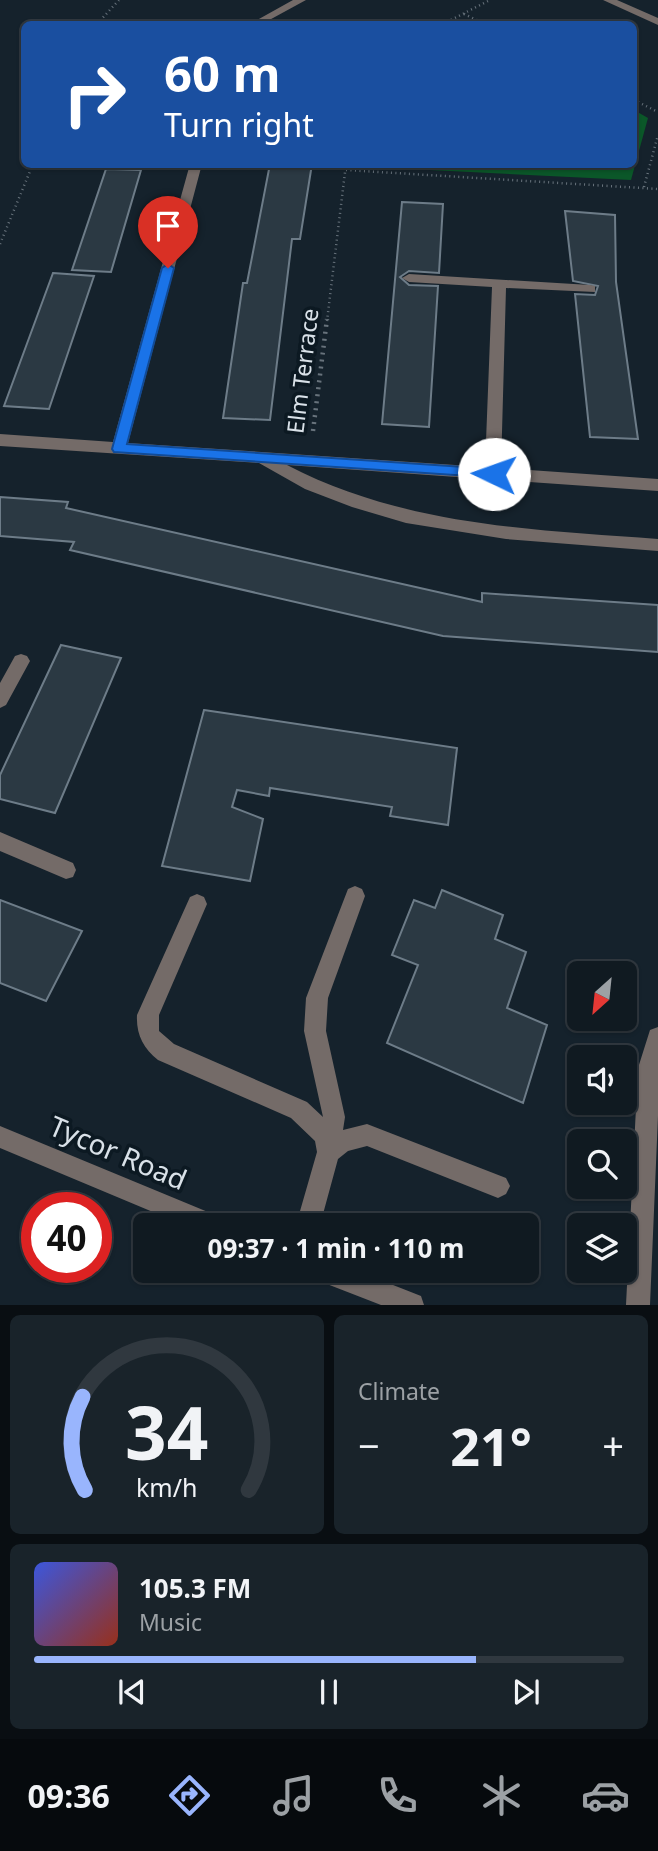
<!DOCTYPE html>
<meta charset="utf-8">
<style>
:root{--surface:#101a21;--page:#19232a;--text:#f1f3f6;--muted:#9ca1a5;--line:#30383f;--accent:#99b5fd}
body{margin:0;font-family:"Noto Sans",sans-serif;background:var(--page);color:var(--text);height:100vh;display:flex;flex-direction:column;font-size:26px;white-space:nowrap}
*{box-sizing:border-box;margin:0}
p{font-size:23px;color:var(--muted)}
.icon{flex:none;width:38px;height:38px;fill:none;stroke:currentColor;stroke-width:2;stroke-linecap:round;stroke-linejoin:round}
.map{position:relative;height:1305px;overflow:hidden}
.drawer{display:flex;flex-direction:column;gap:10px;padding:10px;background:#090e12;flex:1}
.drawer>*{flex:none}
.hud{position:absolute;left:21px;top:21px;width:616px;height:147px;border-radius:10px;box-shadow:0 2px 5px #0004,0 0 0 2px var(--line);background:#1a4fa0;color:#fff;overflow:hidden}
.needle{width:46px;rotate:207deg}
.fabs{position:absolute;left:567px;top:961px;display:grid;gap:14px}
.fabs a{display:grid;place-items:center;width:70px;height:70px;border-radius:10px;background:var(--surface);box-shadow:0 2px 5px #0004,0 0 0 2px var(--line);font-size:35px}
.speed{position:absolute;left:21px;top:1192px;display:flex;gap:14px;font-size:35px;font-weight:700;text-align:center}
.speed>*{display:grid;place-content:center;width:91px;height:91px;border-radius:50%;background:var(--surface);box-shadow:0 2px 5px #0004,0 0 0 2px var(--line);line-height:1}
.speed .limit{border:10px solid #d22;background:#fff;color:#111}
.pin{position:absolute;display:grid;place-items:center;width:60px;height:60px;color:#fff;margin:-72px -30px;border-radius:50% 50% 50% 0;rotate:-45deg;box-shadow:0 0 7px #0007}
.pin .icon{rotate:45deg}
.me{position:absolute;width:77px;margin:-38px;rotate:273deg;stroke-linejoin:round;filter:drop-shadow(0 0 5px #0008)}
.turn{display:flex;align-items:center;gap:24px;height:147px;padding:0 28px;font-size:32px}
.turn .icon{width:91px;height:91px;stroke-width:2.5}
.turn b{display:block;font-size:49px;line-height:60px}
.big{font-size:52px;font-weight:700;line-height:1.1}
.drawer .widget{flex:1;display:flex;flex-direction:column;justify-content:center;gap:10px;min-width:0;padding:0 24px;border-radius:10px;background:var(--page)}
.drawer .dial{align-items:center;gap:0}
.dial svg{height:182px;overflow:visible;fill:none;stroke:var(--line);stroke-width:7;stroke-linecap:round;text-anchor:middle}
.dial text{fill:var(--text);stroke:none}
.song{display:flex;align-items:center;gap:21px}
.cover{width:84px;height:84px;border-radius:10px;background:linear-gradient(135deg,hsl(230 70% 55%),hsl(10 70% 35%))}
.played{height:7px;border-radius:4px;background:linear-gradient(90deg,var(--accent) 75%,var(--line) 75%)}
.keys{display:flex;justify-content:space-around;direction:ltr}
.heat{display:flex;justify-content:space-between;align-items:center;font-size:38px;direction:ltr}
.drawer .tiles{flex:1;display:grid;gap:10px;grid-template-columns:1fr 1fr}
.widget:last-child{grid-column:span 2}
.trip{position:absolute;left:133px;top:1213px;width:406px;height:70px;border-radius:10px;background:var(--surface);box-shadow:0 2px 5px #0004,0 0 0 2px var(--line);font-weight:700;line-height:70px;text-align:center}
.menu{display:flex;height:112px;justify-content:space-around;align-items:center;background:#060a0d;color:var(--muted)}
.menu .icon{width:49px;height:49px}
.menu .current{color:var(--accent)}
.menu b{font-size:32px;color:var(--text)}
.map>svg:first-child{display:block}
.green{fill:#0b5729}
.building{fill:#2b3943;stroke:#6d7c88;stroke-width:2}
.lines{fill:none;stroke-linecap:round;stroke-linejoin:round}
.path-far1{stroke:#68737c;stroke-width:2.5;stroke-dasharray:1 3.5;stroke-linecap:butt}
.path{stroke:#68737c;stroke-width:4.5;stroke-dasharray:2 5;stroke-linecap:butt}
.minor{fill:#746b68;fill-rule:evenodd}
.route{fill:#1a73e8;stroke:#114b97;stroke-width:2}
.labels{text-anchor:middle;stroke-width:7;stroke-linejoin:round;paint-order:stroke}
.street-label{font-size:23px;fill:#d9e1e8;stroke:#0c1922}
.near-street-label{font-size:28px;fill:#d9e1e8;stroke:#0c1922}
</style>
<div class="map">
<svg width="658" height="1305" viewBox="0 0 658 1305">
<rect width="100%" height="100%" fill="#15222c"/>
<path class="green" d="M634 110 648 118 631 180 369 167 370 164H634Z"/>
<path class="building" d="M270 164H312L300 239H292L270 420 223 418 243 283H247Z
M106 169 141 170 111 272 72 270Z
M402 202 443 204 439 273 409 271 400 277 409 285 438 286 429 427 382 424Z
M565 211 615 215 616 282 638 439 590 437 575 294 595 295 598 286 573 281Z
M53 273 94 276 49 409 4 406Z
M0 497 68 502 66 508 482 602V593L658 605V652L443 636 70 550 74 542 0 536Z
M61 645 121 658 55 813 0 799V775Z
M204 710 457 748 448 825 390 816 392 807 270 788 269 796 237 790 232 807 263 819 250 881 162 866Z
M442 890 503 915 495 939 526 952 507 1008 547 1025 523 1103 387 1043 418 965 392 955 414 900 435 908Z
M0 900 82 931 46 1001 0 983Z"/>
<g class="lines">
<path class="path-far1" d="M464 14 485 24
M97 24 119 0
M443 24 490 0
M634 100 658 112
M346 170 658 189
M644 187 658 135
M0 244 33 164
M327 321 346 164"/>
<path class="path" d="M313 431 327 319"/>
<path class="minor" d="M293 0H306L262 24H250Z
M603 0H617L658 18V25Z
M190 164H202L128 443 485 467 492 287 409 282 402 278 409 274 590 285 595 286V292L506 288 501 468 658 479V491L287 465C402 525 531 530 658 539V551L506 539 406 523 352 507 305 489 259 463 0 446V434L113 442Z
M21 654 27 656 30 661 6 705 0 708V683L15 656Z
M0 832 73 863 76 870 73 877 66 879 0 851Z
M355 886 362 889 365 896 328 998 326 1031 345 1117 343 1130 367 1124 506 1178 510 1186 506 1194 498 1198 367 1146 348 1151 338 1159 320 1225H296L317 1152 315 1141 291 1118 158 1060C143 1048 136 1034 137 1015L190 897 197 894 204 897 207 904 159 1015V1031L174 1044 307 1102 323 1117 304 1031 306 998 348 889Z
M658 1027V1116L650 1305H626L638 1068 650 1030Z
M0 1126 220 1217 224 1225H184L0 1148Z
M311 1270H355L421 1296 424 1305H381L314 1279Z"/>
</g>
<path class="route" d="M168 264 174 268 127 444 494 469 501 474 499 478 114 452 112 449 162 268Z"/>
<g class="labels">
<g class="street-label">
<text transform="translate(303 371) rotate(-83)" y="8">Elm Terrace</text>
</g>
<g class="near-street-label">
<text transform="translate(118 1153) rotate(23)" y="10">Tycor Road</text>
</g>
</g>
</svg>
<div class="fabs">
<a><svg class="needle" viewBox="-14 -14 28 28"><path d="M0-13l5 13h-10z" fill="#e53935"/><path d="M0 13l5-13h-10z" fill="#9ca1a5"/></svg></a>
<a><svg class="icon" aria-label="sound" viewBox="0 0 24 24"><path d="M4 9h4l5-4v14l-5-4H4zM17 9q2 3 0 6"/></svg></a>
<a><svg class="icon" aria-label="search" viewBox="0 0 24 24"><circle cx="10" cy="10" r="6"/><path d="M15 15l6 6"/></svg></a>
<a><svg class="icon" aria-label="layers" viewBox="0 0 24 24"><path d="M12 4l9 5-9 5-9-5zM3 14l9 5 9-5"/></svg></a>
</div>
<div class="speed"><div class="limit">40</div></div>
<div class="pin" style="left:168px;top:268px;background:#d93025"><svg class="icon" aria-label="arrive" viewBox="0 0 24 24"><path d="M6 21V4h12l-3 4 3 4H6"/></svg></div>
<svg class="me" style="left:494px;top:474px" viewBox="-20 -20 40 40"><circle r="19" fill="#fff"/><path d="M0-13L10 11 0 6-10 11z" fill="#1a73e8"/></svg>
<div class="trip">09:37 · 1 min · 110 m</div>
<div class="hud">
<div class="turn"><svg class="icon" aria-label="right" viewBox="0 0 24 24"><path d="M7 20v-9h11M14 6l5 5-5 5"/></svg><div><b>60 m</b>Turn right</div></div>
</div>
</div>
<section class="drawer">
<div class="tiles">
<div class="widget dial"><svg viewBox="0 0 100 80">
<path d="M14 69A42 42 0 1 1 86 69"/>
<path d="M14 69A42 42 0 0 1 13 28" stroke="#99b5fd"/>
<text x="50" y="56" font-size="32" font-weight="700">34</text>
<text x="50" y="72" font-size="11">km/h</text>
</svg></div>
<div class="widget"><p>Climate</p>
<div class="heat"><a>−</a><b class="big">21°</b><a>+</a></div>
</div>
<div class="widget">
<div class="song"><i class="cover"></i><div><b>105.3 FM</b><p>Music</p></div></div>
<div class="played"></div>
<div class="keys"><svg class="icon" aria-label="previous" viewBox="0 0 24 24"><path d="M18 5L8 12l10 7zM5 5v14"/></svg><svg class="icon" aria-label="pause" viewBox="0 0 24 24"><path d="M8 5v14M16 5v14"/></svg><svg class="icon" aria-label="next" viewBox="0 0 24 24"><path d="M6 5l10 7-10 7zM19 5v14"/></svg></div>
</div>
</div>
</section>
<nav class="menu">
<b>09:36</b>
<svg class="icon current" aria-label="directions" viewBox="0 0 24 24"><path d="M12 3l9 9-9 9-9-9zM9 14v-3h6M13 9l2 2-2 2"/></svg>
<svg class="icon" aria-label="music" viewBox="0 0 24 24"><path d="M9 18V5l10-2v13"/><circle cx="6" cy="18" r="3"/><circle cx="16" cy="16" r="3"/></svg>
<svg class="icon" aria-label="phone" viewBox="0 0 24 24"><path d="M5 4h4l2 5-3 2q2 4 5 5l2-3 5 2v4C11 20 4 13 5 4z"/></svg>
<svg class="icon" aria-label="climate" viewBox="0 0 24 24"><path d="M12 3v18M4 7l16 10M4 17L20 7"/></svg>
<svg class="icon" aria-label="car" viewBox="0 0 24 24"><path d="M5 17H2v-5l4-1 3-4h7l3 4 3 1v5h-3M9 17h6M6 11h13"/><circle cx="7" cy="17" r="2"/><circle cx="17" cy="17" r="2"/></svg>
</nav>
